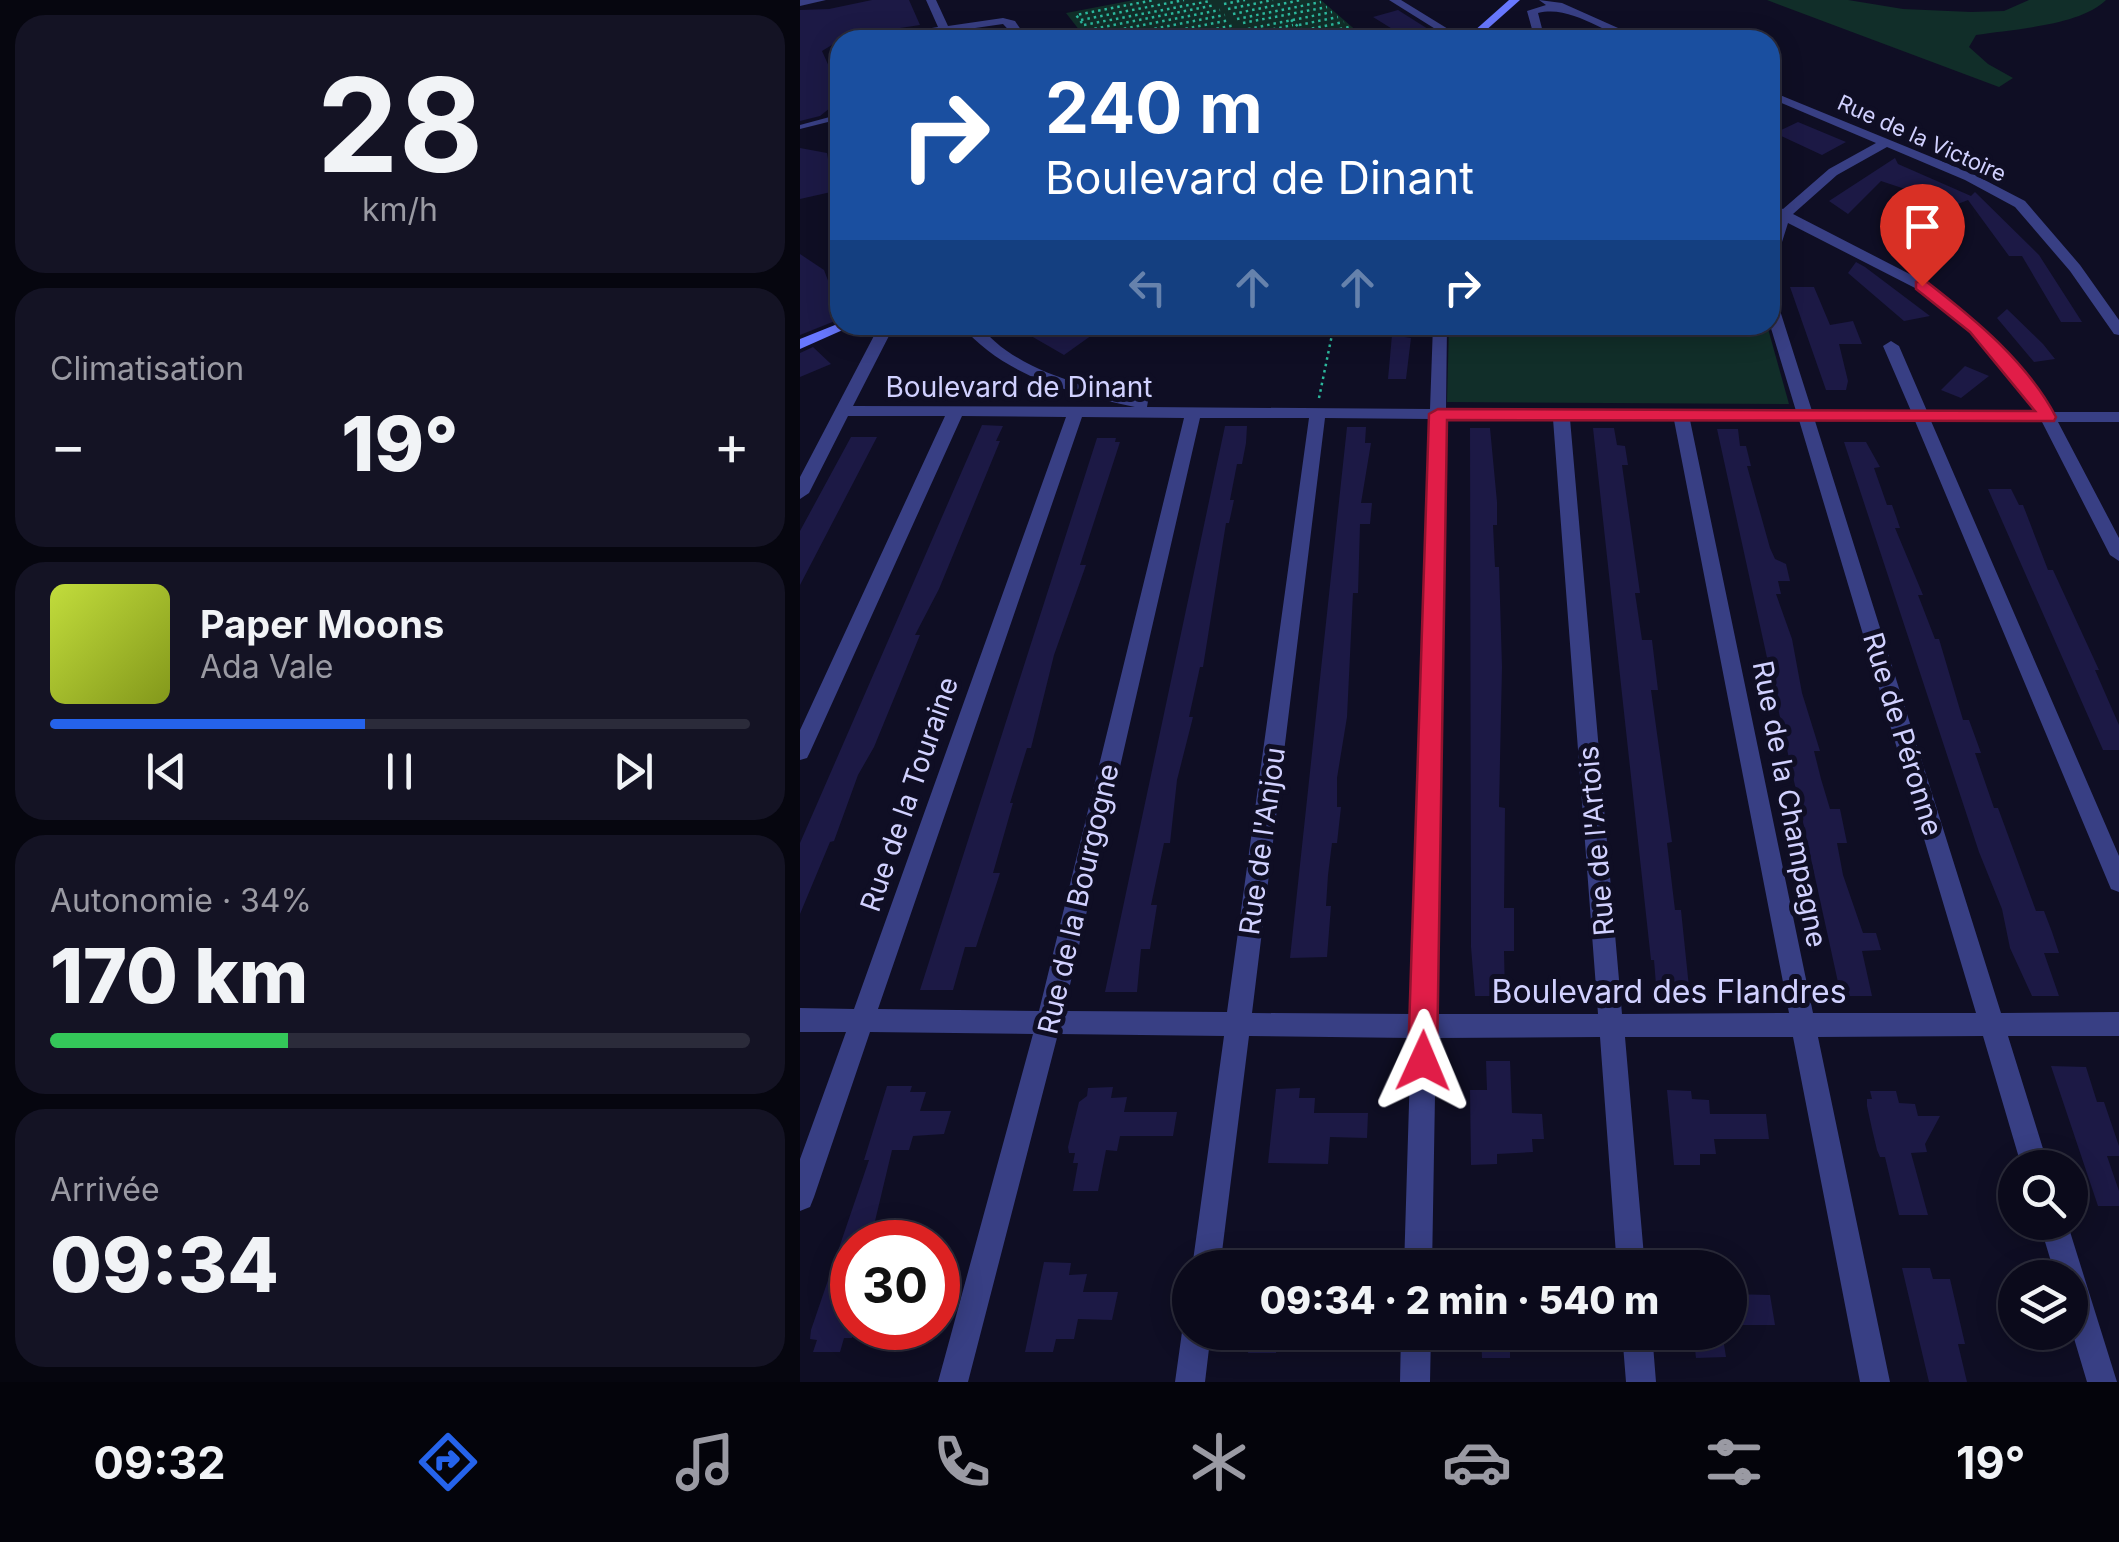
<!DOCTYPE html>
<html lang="fr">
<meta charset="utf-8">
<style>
:root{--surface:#0b0a1b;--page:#141324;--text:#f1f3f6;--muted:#9a9aa3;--line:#2b2b3a;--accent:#2563eb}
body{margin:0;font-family:Inter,sans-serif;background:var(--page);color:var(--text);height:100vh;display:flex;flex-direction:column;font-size:38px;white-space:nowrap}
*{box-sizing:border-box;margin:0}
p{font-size:32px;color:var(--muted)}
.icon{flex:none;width:55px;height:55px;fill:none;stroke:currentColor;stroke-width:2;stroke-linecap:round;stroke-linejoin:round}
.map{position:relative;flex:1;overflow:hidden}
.drawer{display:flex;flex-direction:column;gap:15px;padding:15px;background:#06060f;width:800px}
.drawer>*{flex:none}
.banner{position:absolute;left:30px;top:30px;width:950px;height:305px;border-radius:30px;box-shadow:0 5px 25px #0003,0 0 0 2px var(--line);background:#1a4fa0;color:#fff;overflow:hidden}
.controls{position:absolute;left:1198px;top:1150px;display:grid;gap:20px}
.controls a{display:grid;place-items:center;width:90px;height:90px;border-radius:50%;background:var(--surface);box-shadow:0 5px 25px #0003,0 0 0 2px var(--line);font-size:50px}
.speed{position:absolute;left:30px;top:1220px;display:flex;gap:20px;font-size:50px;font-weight:700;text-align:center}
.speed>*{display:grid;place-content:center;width:130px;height:130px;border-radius:50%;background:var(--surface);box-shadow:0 5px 25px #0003,0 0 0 2px var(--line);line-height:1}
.speed .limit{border:15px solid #d22;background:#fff;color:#111}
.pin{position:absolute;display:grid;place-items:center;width:85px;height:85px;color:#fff;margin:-102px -42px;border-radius:50% 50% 50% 0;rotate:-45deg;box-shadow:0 0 10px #0007}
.pin .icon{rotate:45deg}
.me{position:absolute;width:110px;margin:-55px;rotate:1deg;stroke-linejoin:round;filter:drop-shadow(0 0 8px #0008)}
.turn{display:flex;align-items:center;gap:35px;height:210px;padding:0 50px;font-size:45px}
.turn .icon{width:130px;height:130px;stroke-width:2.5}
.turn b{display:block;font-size:70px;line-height:85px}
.lanes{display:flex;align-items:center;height:95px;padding:0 50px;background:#0003;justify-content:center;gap:50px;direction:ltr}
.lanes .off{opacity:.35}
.big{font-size:75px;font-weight:800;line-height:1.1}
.drawer .widget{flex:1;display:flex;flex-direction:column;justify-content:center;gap:15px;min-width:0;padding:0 35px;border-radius:30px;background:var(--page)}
.drawer .dial{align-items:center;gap:0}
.dial b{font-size:130px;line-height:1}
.song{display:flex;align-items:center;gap:30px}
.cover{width:120px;height:120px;border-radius:15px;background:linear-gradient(135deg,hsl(70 70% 55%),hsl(70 70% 35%))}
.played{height:10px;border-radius:5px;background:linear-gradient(90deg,var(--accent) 45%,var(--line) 45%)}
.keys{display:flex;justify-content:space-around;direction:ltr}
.heat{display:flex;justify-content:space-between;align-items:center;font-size:55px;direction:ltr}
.charge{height:15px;border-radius:8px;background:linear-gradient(90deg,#34c759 34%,var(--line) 0)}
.trip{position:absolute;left:372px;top:1250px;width:575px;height:100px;border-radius:50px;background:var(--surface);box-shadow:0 5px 25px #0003,0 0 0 2px var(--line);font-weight:800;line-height:100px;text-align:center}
.tab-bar{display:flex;height:160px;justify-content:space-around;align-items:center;background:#04040b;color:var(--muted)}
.tab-bar .icon{width:70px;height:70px}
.tab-bar .on{color:var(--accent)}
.tab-bar b{font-size:45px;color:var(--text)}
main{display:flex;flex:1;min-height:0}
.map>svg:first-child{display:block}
.green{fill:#112e29}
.building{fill:#1c1945}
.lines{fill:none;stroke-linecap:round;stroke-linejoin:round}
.path{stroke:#2cb89d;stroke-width:2.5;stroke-dasharray:2.5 4;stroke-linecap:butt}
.lane{fill:#383f84;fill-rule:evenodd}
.street{fill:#383f84;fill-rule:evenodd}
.secondary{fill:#6878ff;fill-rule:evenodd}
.route{fill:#e11d48;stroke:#92132f;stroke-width:2.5}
.labels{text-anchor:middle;stroke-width:10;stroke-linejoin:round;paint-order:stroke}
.far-street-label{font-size:22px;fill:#d1d1ff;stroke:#0f0e24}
.street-label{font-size:28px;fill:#d1d1ff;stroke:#0f0e24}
.near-street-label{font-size:32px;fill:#d1d1ff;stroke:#0f0e24}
</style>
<main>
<section class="drawer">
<div class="widget dial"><b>28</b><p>km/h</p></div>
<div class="widget"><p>Climatisation</p>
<div class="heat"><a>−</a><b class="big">19°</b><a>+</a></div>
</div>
<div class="widget">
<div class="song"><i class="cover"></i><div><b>Paper Moons</b><p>Ada Vale</p></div></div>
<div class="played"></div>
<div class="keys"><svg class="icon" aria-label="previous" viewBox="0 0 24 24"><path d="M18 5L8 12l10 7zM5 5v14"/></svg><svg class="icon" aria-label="pause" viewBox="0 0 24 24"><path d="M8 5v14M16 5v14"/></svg><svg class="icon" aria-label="next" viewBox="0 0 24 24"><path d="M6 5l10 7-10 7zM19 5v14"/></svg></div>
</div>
<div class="widget"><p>Autonomie · 34%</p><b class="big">170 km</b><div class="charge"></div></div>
<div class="widget"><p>Arrivée</p><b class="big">09:34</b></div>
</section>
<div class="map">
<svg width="1319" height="1382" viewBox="0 0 1319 1382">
<rect width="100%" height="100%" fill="#0f0e24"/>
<path class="green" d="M334 0H521L567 40H287L266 13Z
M967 0H1048L1103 9 1171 12 1204 11 1229 0H1306C1280 26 1212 29 1176 35L1169 47 1188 64 1213 78 1199 87Z
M649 325H967L989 404 647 402Z"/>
<path class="building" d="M72 0H109L120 25 67 33 70 40H40L22 51 40 91V100L20 116 0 121V10L29 9Z
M598 10 628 29 602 35 573 17Z
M998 122 1046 142 1022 155 975 133Z
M0 148 27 153 29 165 37 164 40 190 0 199Z
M1095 158 1098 164 1171 196 1175 192 1239 255 1282 322H1261L1222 256H1209L1168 200 1150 207 1113 186 1108 190 1081 181 1048 214 1029 201Z
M0 254 24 270 40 312V319L0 335Z
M1056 262 1065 267 1130 316 1104 321 1048 273Z
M990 287H1014L1030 325 1053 321 1062 344H1039L1048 381 1046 390H1026Z
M1207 309 1243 344 1255 359 1234 362 1197 318Z
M212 325H306L264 355Z
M592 335 611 338 606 379H588Z
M13 347 31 364 0 377V353Z
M1165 366 1189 376 1161 398 1141 390Z
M182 425 203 426 196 441H200L139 589 115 635H120L74 747 58 775 34 841 30 842 0 914V843Z
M425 426H447L446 443 442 464H437L430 500H434L429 523H426L403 667H400L389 717H393L377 780 370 843H364L351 905H357L350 949H341L337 992H305Z
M547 427H566L565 443H571L561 503H572L570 524H560L558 593H553L547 717 537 778V807H541L537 843H532L528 875 526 906H531L527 957 490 958Z
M670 428H690L697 502V525H693L695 567H699L702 667 699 807 705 808 704 908H714V951H704L705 996H675L671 947Z
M793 428H814L817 445 825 446 828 465H822L840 593H835L842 640H852L858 690H851L872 842 867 843 875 910H881L890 997H857L854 960H851Z
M917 429H938L940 446H946L951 466H947L970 548 975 559 986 564 990 581H978L981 594H976L992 639 1002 693 1020 751H1014L1021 779 1030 809H1040L1047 843H1037L1043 875 1063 933H1076L1081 950 1062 951 1072 996H1041Z
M51 437H77L0 585V531Z
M297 438H316L315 442H320L280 565H286L254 655 231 748H227L210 803H213L193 873H200L176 947H165L153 990H120Z
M1044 442H1066L1080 467 1074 468 1087 505H1092L1096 516 1100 528H1095L1123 595H1118L1135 639H1139L1163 720H1169L1181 753H1175L1194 808H1198L1236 911H1244L1252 932 1259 953H1244L1259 996H1232L1210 948 1202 909 1179 852Z
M1188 489H1211L1219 505H1223L1248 570H1253L1299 670H1295L1319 725V750H1303Z
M686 1061H710L712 1113 742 1114 744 1139H732L733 1152 697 1154V1164L671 1165 670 1090H687Z
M1251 1066 1286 1067 1297 1102H1304L1319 1146V1156H1307L1319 1191V1206H1298Z
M87 1086H112L110 1092H126L120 1111H151L144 1134 113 1136 109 1150H92L70 1242H52V1338H44L40 1352H13L17 1340 10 1339 11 1330 69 1160H64Z
M313 1087 311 1098 327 1097 324 1112H377L373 1136H320L317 1151 306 1150 298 1191H273L278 1163H273L275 1153H269L268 1147 279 1102 287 1096 288 1088Z
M500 1088 499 1098H515L514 1113H568L567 1138 530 1137 528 1164 468 1163 476 1089Z
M867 1090 891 1091 892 1099 909 1100 910 1114H966L969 1139H914L916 1154H900V1165H874Z
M1070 1091H1096L1099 1103 1115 1104 1118 1116H1140L1125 1144 1127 1152 1111 1153 1128 1215H1099L1085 1157H1080L1077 1150 1072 1129 1067 1106V1099H1072Z
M244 1262 271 1263 269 1275 287 1274 283 1292H318L312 1320 278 1319 274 1339H256L253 1352H225Z
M1102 1268H1130L1133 1279H1150L1165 1344H1158L1167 1382H1129Z
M930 1294 970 1295 975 1325H930Z
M451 1332H478L476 1353H448Z
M681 1332H710V1358H682Z
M893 1332H922L926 1357 896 1358Z"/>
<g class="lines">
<path class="path" d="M424 4 445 0
M428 9 473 0
M433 14 501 0
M437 19 521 2
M281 20 384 0
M491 20 513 40
M282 23 276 15 354 0
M443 23 527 7
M284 25 410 1
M499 25 538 17
M448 29 532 12
M288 30 415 5
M292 35 420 10
M461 39 544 22
M297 40 425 15
M328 40 430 20
M359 40 435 25
M393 40 441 30
M422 40 493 25
M489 40 549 27
M521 40 556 32
M551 40 562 38
M199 393 216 382
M519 398 534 325"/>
<path class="lane" d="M37 115H40V119L0 129V125Z"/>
<path class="street" d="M0 0H26L0 6Z
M126 0H136L148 26 203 18 215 21 228 40H218L203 24 92 40 100 33 138 27Z
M589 0H601L666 40H653Z
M739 0 762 3 845 40C807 40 776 4 738 13L745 40H735L727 11 746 5Z
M970 91 1173 174 1225 201 1280 265 1319 320V335L1314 334 1270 271 1215 207 1165 180 1087 147 1037 175 993 214 1127 283 1181 326 1244 396 1253 412H1319V422H1258L1319 538V561L1310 555 1242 422 1131 421 1319 856V892L1311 889 1308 882 1115 421H1015L1201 1013 1319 1012V1036H1208L1249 1168H1222L1183 1036 1018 1037 1090 1382H1060L993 1037H825L845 1268H817L800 1037 636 1038 632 1268H604L611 1038 449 1036 420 1268H392L424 1036 258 1034 168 1382H138L233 1034 70 1032 14 1197 10 1207 0 1211V1159L46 1032H0V1008L54 1009 266 417 162 416 10 752 7 758 0 760V730L145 416H48L9 493 0 499V477L77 330 74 325H89L92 330 53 406 335 407C272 394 204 376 161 325 184 325 188 338 207 351 249 380 299 389 348 401L347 407 630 409 633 325H647L646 409 996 411 970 325V297L977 301 1012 411H1111L1083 346 1091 341 1099 346 1127 411 1237 412 1231 401 1171 332 1117 289 988 223 977 258 970 262V237L977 217 970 213V204L983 209 1029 169 1076 143 970 98ZM282 417 384 418 239 1011 78 1009ZM400 418H509L427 1012 264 1011ZM525 418 630 419 612 1014 452 1013ZM646 419H753L798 1014H636ZM770 419 874 420 989 1013 822 1014ZM890 420H999L1176 1013H1013Z
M1239 1222H1267L1317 1382H1287L1270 1325V1278H1256Z
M390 1320V1332H411L405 1382H375L382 1332Z
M601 1332H631L630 1382H600Z
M822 1332H852L856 1382H826Z"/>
<path class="secondary" d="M709 0H720L675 40H664Z
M40 323 54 325 0 349V339Z"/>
</g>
<path class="route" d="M1116 282H1127C1176 320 1227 362 1256 417L1254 421 647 420 637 1061 633 1071 623 1075 613 1071 608 1061 629 414 638 409 1235 411 1170 332 1116 289Z"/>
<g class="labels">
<g class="far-street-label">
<text transform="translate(1122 138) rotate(24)" y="8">Rue de la Victoire</text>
</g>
<g class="street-label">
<text x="219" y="397">Boulevard de Dinant</text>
<text transform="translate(1103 734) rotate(73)" y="10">Rue de Péronne</text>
<text transform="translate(109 794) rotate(-71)" y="10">Rue de la Touraine</text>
<text transform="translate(990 804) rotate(79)" y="10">Rue de la Champagne</text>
<text transform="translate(462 841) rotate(-82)" y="10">Rue de l'Anjou</text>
<text transform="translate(796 841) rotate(-95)" y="10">Rue de l'Artois</text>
<text transform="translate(278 899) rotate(-77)" y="10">Rue de la Bourgogne</text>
</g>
<g class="near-street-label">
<text x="869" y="1003">Boulevard des Flandres</text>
</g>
</g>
</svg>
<div class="controls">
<a><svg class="icon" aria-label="search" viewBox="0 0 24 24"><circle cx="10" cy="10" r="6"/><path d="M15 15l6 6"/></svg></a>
<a><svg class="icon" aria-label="layers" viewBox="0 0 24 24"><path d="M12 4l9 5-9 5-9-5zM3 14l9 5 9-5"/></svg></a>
</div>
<div class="speed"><div class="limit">30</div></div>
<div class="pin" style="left:1122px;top:286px;background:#d93025"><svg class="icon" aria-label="arrive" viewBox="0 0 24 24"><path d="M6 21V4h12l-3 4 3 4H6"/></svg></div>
<svg class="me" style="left:623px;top:1061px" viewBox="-20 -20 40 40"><path d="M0-17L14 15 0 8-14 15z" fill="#e11d48" stroke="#fff" stroke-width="4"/></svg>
<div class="trip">09:34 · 2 min · 540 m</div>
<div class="banner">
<div class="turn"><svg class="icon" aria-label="right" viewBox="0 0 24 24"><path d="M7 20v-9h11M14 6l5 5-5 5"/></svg><div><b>240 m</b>Boulevard de Dinant</div></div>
<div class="lanes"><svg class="icon off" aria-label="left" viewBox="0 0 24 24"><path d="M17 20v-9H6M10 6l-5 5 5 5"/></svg><svg class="icon off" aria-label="ahead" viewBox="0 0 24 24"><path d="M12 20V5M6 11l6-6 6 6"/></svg><svg class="icon off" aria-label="ahead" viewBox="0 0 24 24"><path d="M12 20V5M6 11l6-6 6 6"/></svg><svg class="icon" aria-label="right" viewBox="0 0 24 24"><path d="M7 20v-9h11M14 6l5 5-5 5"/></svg></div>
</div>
</div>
</main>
<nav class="tab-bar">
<b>09:32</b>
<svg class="icon on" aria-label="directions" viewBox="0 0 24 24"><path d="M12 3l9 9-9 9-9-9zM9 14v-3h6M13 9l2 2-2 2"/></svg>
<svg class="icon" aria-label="music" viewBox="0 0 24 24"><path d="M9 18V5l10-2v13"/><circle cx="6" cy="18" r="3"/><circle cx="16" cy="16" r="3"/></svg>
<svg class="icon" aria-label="phone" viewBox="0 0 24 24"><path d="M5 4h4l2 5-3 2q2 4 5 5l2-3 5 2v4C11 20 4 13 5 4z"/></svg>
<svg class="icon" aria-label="climate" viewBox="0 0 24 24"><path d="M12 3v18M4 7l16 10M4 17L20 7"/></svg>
<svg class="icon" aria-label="car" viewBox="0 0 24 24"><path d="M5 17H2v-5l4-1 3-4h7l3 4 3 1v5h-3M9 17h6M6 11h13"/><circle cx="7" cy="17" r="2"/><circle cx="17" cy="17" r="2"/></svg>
<svg class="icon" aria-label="filters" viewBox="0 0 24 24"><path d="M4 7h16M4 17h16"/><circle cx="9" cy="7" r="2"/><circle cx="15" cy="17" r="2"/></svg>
<b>19°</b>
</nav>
